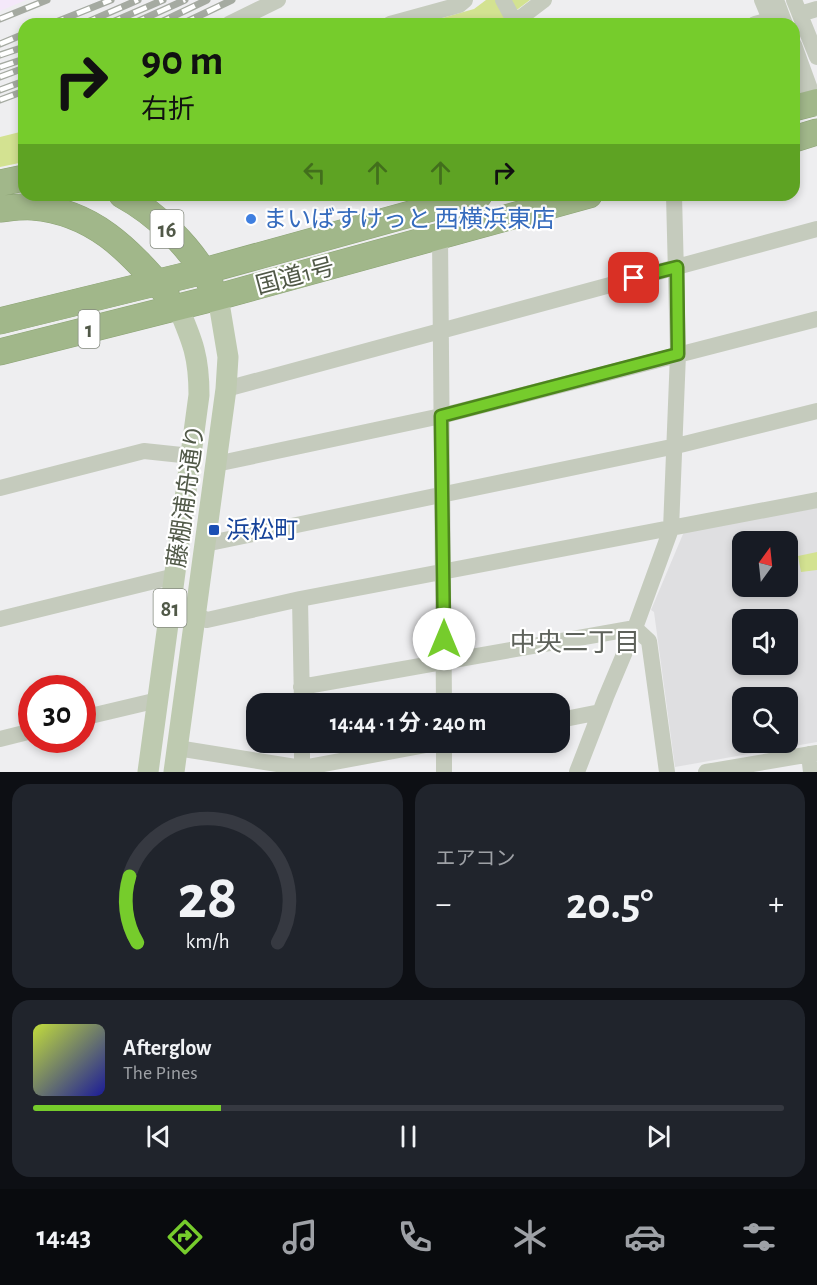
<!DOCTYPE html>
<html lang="ja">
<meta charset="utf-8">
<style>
:root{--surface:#171b24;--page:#20242c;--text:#f1f3f6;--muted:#9ea1a6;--line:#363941;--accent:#76cc2c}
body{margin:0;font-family:"Alegreya Sans","Noto Sans JP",sans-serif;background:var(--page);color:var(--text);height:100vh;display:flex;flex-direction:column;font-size:22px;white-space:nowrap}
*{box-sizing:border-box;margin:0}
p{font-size:20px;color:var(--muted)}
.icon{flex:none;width:33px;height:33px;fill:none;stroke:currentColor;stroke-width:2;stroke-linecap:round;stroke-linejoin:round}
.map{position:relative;height:772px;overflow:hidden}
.drawer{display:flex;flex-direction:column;gap:12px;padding:12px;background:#0d0f14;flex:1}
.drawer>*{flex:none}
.guide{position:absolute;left:18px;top:18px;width:782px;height:183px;border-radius:18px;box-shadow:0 3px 9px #0003;background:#76cc2c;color:#111;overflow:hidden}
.needle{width:39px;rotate:15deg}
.controls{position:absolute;left:732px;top:531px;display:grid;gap:12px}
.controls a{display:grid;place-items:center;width:66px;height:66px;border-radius:12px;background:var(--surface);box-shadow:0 3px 9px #0003;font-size:30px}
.speed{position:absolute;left:18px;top:675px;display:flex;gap:12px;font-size:30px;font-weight:700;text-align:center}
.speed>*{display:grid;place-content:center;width:78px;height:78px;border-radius:50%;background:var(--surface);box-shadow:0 3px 9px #0003;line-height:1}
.speed .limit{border:9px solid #d22;background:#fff;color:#111}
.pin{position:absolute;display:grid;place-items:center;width:51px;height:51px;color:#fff;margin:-26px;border-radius:12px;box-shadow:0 3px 9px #0006}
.me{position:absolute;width:66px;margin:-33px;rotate:0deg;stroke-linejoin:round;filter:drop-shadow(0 0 4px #0008)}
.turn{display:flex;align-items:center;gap:21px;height:126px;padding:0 24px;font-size:27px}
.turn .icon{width:78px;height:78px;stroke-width:2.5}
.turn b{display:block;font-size:42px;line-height:51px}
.lanes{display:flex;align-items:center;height:57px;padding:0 24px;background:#0003;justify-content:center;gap:30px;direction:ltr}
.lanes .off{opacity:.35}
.big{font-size:45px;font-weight:700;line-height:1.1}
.drawer .widget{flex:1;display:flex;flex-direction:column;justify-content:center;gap:9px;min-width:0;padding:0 21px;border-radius:18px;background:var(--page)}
.drawer .dial{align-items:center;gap:0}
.dial svg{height:156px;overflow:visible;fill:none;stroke:var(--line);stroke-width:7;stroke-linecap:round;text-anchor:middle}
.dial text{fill:var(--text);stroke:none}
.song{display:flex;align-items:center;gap:18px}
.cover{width:72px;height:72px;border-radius:9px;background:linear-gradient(135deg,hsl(70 70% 55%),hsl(240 70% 35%))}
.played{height:6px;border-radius:3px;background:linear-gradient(90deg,var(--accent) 25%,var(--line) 25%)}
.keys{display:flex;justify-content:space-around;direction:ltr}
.heat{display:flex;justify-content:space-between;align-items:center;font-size:33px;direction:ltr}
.drawer .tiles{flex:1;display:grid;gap:12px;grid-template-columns:1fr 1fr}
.widget:last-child{grid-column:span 2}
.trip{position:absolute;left:246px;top:693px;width:324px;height:60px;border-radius:18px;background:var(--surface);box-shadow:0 3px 9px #0003;font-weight:700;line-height:60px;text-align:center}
.tabs{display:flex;height:96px;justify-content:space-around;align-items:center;background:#090b0e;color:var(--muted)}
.tabs .icon{width:42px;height:42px}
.tabs .on{color:var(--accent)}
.tabs b{font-size:27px;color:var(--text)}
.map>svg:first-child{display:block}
.commercial{fill:#f4e8fa}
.education{fill:#dfdfe1;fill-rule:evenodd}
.water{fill:#d3e291}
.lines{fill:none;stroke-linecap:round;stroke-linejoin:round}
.highway-casing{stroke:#8ca375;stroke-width:27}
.minor{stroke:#c5cbbd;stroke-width:16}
.major{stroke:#becab0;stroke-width:21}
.highway{stroke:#a1b78a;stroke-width:26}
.rail-casing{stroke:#a5aaa1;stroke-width:7}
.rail{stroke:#fff;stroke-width:4.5;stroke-dasharray:14;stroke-linecap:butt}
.route-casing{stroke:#4d851d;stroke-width:15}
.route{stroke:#76cc2c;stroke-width:10}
.shop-dot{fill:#3f7fe0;stroke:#fff;stroke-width:2}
.transit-dot{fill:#1a4fb4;stroke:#fff;stroke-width:2}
.labels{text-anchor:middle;stroke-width:4.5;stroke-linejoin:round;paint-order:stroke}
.shield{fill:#fff;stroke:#858b7f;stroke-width:1.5}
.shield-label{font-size:22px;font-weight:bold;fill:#515948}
.shop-label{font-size:24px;fill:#366cbe;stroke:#fff;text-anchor:start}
.street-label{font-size:24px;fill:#515948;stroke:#fff}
.transit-label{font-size:24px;fill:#164399;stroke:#fff;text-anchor:start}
.neighbourhood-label{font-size:26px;fill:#5e625b;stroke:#fff}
</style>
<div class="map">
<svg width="817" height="772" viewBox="0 0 817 772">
<rect width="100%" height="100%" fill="#eeeef0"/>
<path class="commercial" d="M0 0H26L0 11Z"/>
<path class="education" d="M817 503V742L675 767 654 612 651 610 686 527ZM742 542H788V586H742ZM742 620H788V664H742ZM742 698H788V742H742Z"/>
<path class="water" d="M486 0H530L498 24H421L474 9Z
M24 131V162L0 167V137Z
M817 552V570L801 572 798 556Z"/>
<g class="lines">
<g class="highway-casing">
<path id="highway" d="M794 108 817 102
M794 139 817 132
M0 183 24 178
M122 195C157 214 191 247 210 283
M0 209C10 208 22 206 33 207 93 212 128 249 166 293
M0 321 204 271 479 195
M0 352 218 297 589 195"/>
</g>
<path class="minor" d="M503 0 516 24
M762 0 772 24
M776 0 785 24
M794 0 817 57
M800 14 817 9
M515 22 544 0
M229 24 278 0
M390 24 459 5 465 0
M755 24 770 20
M794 45 817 108
M794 78 804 105
M440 236 444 704
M226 389 817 229
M216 464 441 416 817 319
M0 488 144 451 191 456
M205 544 676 446 817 411
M300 599 302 704
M170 612 195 615 207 620 300 599 817 500
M0 619 175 576
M301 687 635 628 649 641 667 772
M82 718 158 700
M560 720 600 712
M0 739 32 731
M302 742V772
M444 742V772
M177 748 302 768 442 742
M809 754 811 772
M577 772 606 697 635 628 671 529 678 354 674 195
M706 772 817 753"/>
<path class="major" d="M148 772 199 395C199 357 193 342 178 307
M174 772 226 389 228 357 218 297"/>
<use href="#highway" class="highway"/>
<g class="rail-casing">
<path id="rail" d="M0 19 47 0
M51 24 111 0
M83 24 138 0
M108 24 163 0
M132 24 185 0
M157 24 207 0
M182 24 232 0
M0 44 24 34
M0 55 24 47
M0 67 24 59
M0 77 24 68
M0 90 24 81
M0 100 24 91"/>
</g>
<use href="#rail" class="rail"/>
</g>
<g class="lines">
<g class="route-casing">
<path id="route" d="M444 639 441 416 678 354 677 267 634 278"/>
</g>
<use href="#route" class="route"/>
</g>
<circle class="shop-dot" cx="251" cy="219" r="6"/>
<rect class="transit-dot" x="208" y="524" width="12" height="12" rx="3"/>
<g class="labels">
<g class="shield">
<rect x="150.5" y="210" width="33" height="38" rx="4.5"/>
<rect x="78.5" y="310" width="21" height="38" rx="4.5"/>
<rect x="153.5" y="589" width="33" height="38" rx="4.5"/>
</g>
<g class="shield-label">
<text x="167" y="237">16</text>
<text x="89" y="337">1</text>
<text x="170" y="616">81</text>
</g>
<g class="shop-label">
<text x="263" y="227">まいばすけっと 西横浜東店</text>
</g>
<g class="street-label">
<text transform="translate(295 276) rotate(-15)" y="8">国道1号</text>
<text transform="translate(186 496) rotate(-82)" y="8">藤棚浦舟通り</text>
</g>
<g class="transit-label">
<text x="226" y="538">浜松町</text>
</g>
<g class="neighbourhood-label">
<text x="575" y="651">中央二丁目</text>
</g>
</g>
</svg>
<div class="controls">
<a><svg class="needle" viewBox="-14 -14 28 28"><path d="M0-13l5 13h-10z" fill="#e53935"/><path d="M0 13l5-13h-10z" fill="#9ea1a6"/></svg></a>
<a><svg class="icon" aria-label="sound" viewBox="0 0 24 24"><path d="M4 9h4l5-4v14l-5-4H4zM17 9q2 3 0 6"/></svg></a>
<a><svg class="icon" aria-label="search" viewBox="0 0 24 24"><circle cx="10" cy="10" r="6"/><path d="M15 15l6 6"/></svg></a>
</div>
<div class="speed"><div class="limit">30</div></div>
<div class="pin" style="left:634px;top:278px;background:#d93025"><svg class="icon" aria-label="arrive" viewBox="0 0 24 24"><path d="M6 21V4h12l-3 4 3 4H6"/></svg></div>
<svg class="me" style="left:444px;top:639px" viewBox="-20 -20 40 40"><circle r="19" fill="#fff"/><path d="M0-13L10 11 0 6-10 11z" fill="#76cc2c"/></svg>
<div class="trip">14:44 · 1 分 · 240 m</div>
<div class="guide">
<div class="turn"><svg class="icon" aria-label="right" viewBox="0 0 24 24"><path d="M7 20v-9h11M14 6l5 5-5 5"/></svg><div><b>90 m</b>右折</div></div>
<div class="lanes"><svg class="icon off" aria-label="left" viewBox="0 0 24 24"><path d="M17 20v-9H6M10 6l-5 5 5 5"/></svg><svg class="icon off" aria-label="ahead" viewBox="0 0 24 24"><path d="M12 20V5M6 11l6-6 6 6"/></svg><svg class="icon off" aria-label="ahead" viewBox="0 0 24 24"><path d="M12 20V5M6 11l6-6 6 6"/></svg><svg class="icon" aria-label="right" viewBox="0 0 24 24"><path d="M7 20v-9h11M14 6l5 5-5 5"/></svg></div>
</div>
</div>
<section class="drawer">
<div class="tiles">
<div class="widget dial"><svg viewBox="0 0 100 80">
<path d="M14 69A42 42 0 1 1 86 69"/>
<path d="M14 69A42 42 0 0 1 10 35" stroke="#76cc2c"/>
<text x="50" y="56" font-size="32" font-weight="700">28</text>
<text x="50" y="72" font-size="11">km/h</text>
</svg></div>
<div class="widget"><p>エアコン</p>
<div class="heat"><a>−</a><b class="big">20.5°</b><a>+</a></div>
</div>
<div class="widget">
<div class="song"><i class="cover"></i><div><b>Afterglow</b><p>The Pines</p></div></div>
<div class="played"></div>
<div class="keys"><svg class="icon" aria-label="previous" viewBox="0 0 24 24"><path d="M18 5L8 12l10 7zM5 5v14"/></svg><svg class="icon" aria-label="pause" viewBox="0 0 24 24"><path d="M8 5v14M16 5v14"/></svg><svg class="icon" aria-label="next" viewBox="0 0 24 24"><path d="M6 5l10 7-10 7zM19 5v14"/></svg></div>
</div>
</div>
</section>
<nav class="tabs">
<b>14:43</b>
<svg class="icon on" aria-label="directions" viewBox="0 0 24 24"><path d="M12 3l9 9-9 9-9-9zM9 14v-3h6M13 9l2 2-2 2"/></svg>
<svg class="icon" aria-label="music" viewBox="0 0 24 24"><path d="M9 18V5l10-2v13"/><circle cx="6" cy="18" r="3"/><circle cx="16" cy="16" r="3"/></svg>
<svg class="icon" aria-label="phone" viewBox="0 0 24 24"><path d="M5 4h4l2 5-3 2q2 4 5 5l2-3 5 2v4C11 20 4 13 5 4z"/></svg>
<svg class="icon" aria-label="climate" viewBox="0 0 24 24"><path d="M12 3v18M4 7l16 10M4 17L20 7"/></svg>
<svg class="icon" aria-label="car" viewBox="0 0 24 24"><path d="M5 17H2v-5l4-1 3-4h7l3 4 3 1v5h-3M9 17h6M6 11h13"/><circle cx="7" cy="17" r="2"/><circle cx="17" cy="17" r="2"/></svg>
<svg class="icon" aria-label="filters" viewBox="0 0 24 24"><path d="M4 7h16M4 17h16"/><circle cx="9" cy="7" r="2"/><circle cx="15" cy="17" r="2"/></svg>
</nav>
